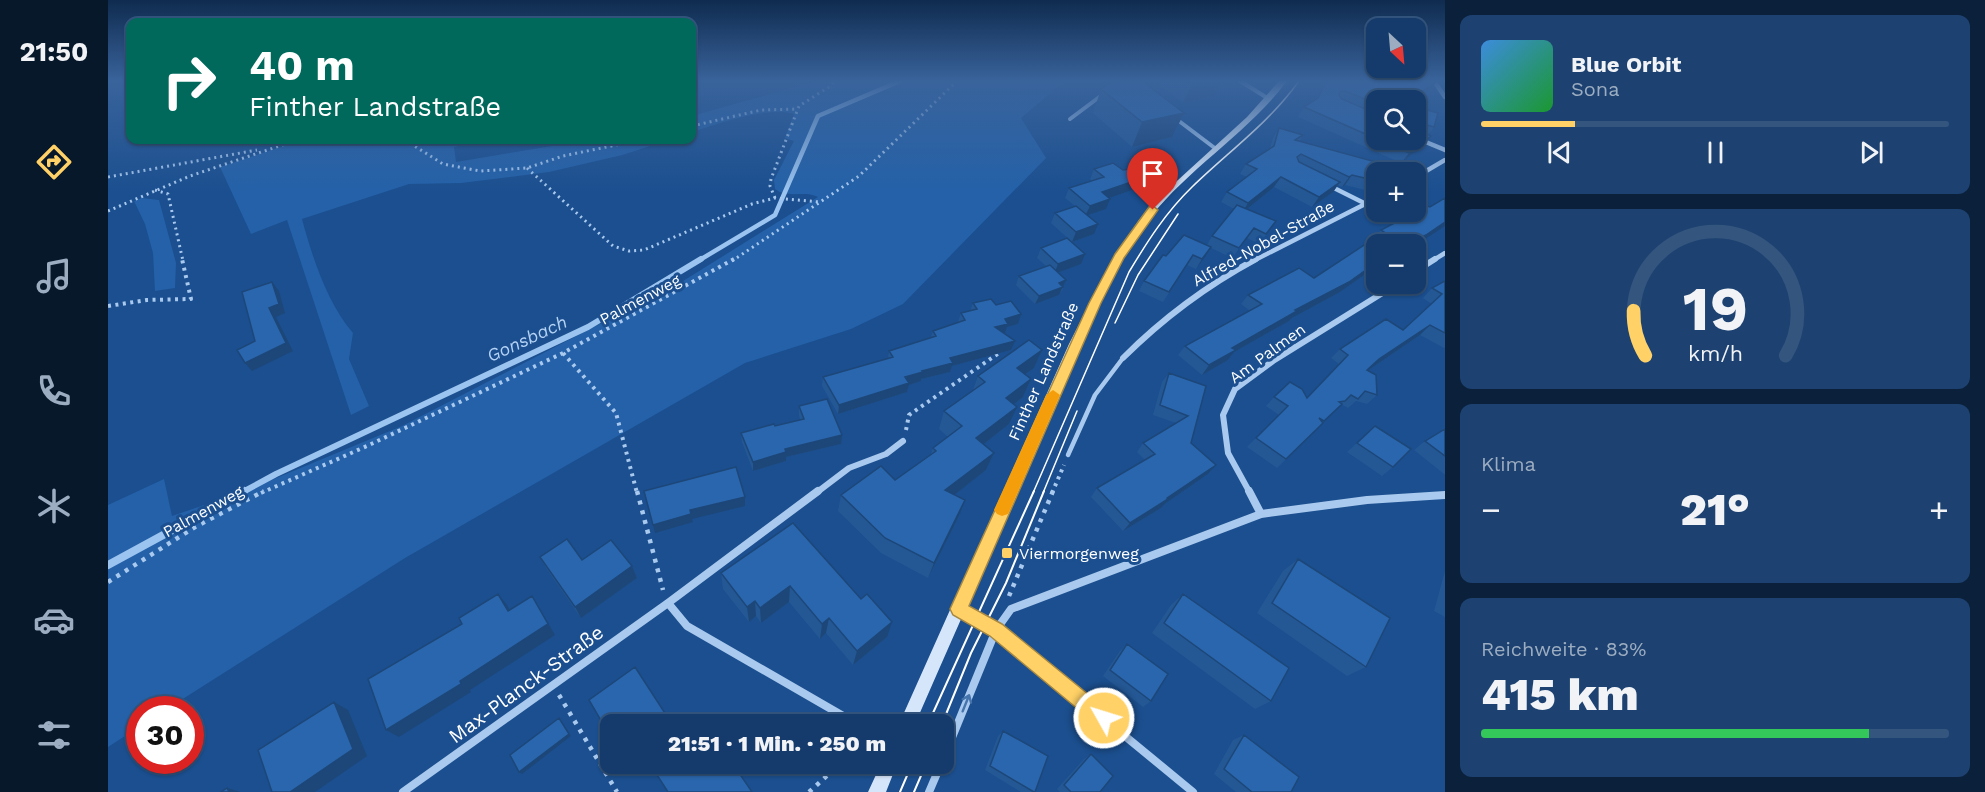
<!DOCTYPE html>
<html lang="de">
<meta charset="utf-8">
<style>
:root{--surface:#143b6b;--page:#1d4271;--text:#f1f3f6;--muted:#9dadc1;--line:#33557e;--accent:#ffd166}
body{margin:0;font-family:"Work Sans",sans-serif;background:var(--page);color:var(--text);height:100vh;display:flex;flex-direction:column;font-size:22px;white-space:nowrap}
*{box-sizing:border-box;margin:0}
p{font-size:20px;color:var(--muted)}
.icon{flex:none;width:33px;height:33px;fill:none;stroke:currentColor;stroke-width:2;stroke-linecap:round;stroke-linejoin:round}
.map{position:relative;flex:1;overflow:hidden}
.sheet{display:flex;flex-direction:column;gap:15px;padding:15px;background:#0b203b;width:540px}
.sheet>*{flex:none}
.guide{position:absolute;left:18px;top:18px;width:570px;height:126px;border-radius:12px;box-shadow:0 2px 4px #0004,0 0 0 2px var(--line);background:#00695c;color:#fff;overflow:hidden}
.needle{width:39px;rotate:154deg}
.tools{position:absolute;left:1258px;top:18px;display:grid;gap:12px}
.tools a{display:grid;place-items:center;width:60px;height:60px;border-radius:12px;background:var(--surface);box-shadow:0 2px 4px #0004,0 0 0 2px var(--line);font-size:30px}
.speed{position:absolute;left:18px;top:696px;display:flex;gap:12px;font-size:30px;font-weight:700;text-align:center}
.speed>*{display:grid;place-content:center;width:78px;height:78px;border-radius:50%;background:var(--surface);box-shadow:0 2px 4px #0004,0 0 0 2px var(--line);line-height:1}
.speed .limit{border:9px solid #d22;background:#fff;color:#111}
.pin{position:absolute;display:grid;place-items:center;width:51px;height:51px;color:#fff;margin:-62px -26px;border-radius:50% 50% 50% 0;rotate:-45deg;box-shadow:0 0 6px #0007}
.pin .icon{rotate:45deg}
.me{position:absolute;width:66px;margin:-33px;rotate:309deg;stroke-linejoin:round;filter:drop-shadow(0 0 4px #0008)}
.turn{display:flex;align-items:center;gap:21px;height:126px;padding:0 24px;font-size:27px}
.turn .icon{width:78px;height:78px;stroke-width:2.5}
.turn b{display:block;font-size:42px;line-height:51px}
.big{font-size:45px;font-weight:800;line-height:1.1}
.sheet .tile{flex:1;display:flex;flex-direction:column;justify-content:center;gap:9px;min-width:0;padding:0 21px;border-radius:12px;background:var(--page)}
.sheet .dial{align-items:center;gap:0}
.dial svg{height:156px;overflow:visible;fill:none;stroke:var(--line);stroke-width:7;stroke-linecap:round;text-anchor:middle}
.dial text{fill:var(--text);stroke:none}
.song{display:flex;align-items:center;gap:18px}
.cover{width:72px;height:72px;border-radius:9px;background:linear-gradient(135deg,hsl(210 70% 55%),hsl(130 70% 35%))}
.played{height:6px;border-radius:3px;background:linear-gradient(90deg,var(--accent) 20%,var(--line) 20%)}
.keys{display:flex;justify-content:space-around;direction:ltr}
.heat{display:flex;justify-content:space-between;align-items:center;font-size:33px;direction:ltr}
.charge{height:9px;border-radius:4px;background:linear-gradient(90deg,#34c759 83%,var(--line) 0)}
.trip{position:absolute;left:492px;top:714px;width:354px;height:60px;border-radius:12px;background:var(--surface);box-shadow:0 2px 4px #0004,0 0 0 2px var(--line);font-weight:800;line-height:60px;text-align:center}
main{display:flex;flex:1;min-height:0}
.menu{display:flex;flex-direction:column;width:108px;justify-content:space-around;align-items:center;background:#08182b;color:var(--muted)}
.menu .icon{width:42px;height:42px}
.menu .selected{color:var(--accent)}
.menu b{font-size:27px;color:var(--text)}
.map>svg:first-child{display:block}
.green{fill:#2461a8}
.lines{fill:none;stroke-linecap:round;stroke-linejoin:round}
.stream-far2{stroke:#9cc4f0;stroke-width:4.5}
.stream-far1{stroke:#9cc4f0;stroke-width:6}
.stream{stroke:#9cc4f0;stroke-width:8}
.path-far2{stroke:#a9c9ee;stroke-width:3;stroke-dasharray:2 4;stroke-linecap:butt}
.path-far1{stroke:#a9c9ee;stroke-width:4;stroke-dasharray:3 4.5;stroke-linecap:butt}
.path{stroke:#a9c9ee;stroke-width:4.5;stroke-dasharray:4 6;stroke-linecap:butt}
.lane-far1{stroke:#a9c9ee;stroke-width:4}
.lane{stroke:#a9c9ee;stroke-width:4.5}
.street-far2{stroke:#a9c9ee;stroke-width:4.5}
.street-far1{stroke:#a9c9ee;stroke-width:6}
.street{stroke:#a9c9ee;stroke-width:8}
.secondary{fill:#d6e6fa;fill-rule:evenodd}
.tram-far1{stroke:#fff;stroke-width:1.5}
.tram{stroke:#fff;stroke-width:2}
.wall{fill:#245895}
.shaded-wall{fill:#1d4779}
.building{fill:#2a66ad;stroke:#1d4779;stroke-width:1.5}
.oneway{stroke:#4674ac}
.route{fill:#ffd166;stroke:#a68842;stroke-width:1.5}
.slow{fill:#f59e0b}
.poi-dot{fill:#ffd166;stroke:#1b4f8f;stroke-width:2}
.labels{text-anchor:middle;stroke-width:6;stroke-linejoin:round;paint-order:stroke}
.street-label{font-size:16px;fill:#fff;stroke:#1b4f8f}
.poi-label{font-size:16px;fill:#fff;stroke:#1b4f8f;text-anchor:start}
.water-label{font-size:18px;font-style:italic;fill:#b5d3f5;stroke:#1b4f8f}
.near-street-label{font-size:20px;fill:#fff;stroke:#1b4f8f}
</style>
<main>
<nav class="menu">
<b>21:50</b>
<svg class="icon selected" aria-label="directions" viewBox="0 0 24 24"><path d="M12 3l9 9-9 9-9-9zM9 14v-3h6M13 9l2 2-2 2"/></svg>
<svg class="icon" aria-label="music" viewBox="0 0 24 24"><path d="M9 18V5l10-2v13"/><circle cx="6" cy="18" r="3"/><circle cx="16" cy="16" r="3"/></svg>
<svg class="icon" aria-label="phone" viewBox="0 0 24 24"><path d="M5 4h4l2 5-3 2q2 4 5 5l2-3 5 2v4C11 20 4 13 5 4z"/></svg>
<svg class="icon" aria-label="climate" viewBox="0 0 24 24"><path d="M12 3v18M4 7l16 10M4 17L20 7"/></svg>
<svg class="icon" aria-label="car" viewBox="0 0 24 24"><path d="M5 17H2v-5l4-1 3-4h7l3 4 3 1v5h-3M9 17h6M6 11h13"/><circle cx="7" cy="17" r="2"/><circle cx="17" cy="17" r="2"/></svg>
<svg class="icon" aria-label="filters" viewBox="0 0 24 24"><path d="M4 7h16M4 17h16"/><circle cx="9" cy="7" r="2"/><circle cx="15" cy="17" r="2"/></svg>
</nav>
<div class="map">
<svg width="1337" height="792" viewBox="0 0 1337 792">
<rect width="100%" height="100%" fill="#1b4f8f"/>
<path class="green" d="M708 81H957L913 118 938 158 795 304 743 329 637 363 297 558 59 709 32 710 31 727 0 747V505L56 479 64 516 137 491 294 426 575 281 710 197C696 190 680 199 667 189L666 180 686 141 677 138 686 114C661 106 609 124 584 132V116Z
M194 140H381L346 147 348 162 480 140H561L514 155 441 172 353 183 301 184 194 219C204 256 219 303 245 333L241 359 261 406 243 415 179 220 143 234 112 167Z
M34 198 51 200 68 263 67 288 47 291 45 253 37 224 26 201Z"/>
<g class="lines">
<path class="stream-far2" d="M590 261 667 215 710 116 792 81"/>
<path class="stream-far1" d="M133 493 168 474 480 327 593 259"/>
<path class="stream" d="M0 565 136 491"/>
<path class="path-far2" d="M584 126 653 110 690 109
M297 140 335 164 372 171 419 168 455 156 532 140
M419 168 505 246 521 251 536 250 644 204 667 198 712 202
M0 177 149 150
M47 190 60 194 75 261
M667 198 662 186 663 179 691 106 724 85 726 81
M0 211 82 176 189 140
M624 261 751 176 849 81"/>
<path class="path-far1" d="M0 306 39 300 83 299 74 259
M455 353 508 413 529 493
M798 430 801 415 891 353
M153 493 259 446 455 353 626 259
M944 493 956 465"/>
<path class="path" d="M529 491 555 590
M0 582 87 527 156 491
M901 596 945 491
M451 695 509 792
M701 792 732 764"/>
<path class="lane-far1" d="M1132 81 1161 99
M1067 118 1108 149
M962 119 994 95"/>
<path class="lane" d="M960 455 987 395 1015 358"/>
<path class="street-far2" d="M1326 81 1337 97
M1308 138 1337 150
M1308 177 1337 160
M1222 186 1258 204
M1145 261 1269 198
M1324 261 1337 253"/>
<path class="street-far1" d="M1308 271 1327 259
M1015 358C1055 318 1098 286 1148 259
M708 493 741 468 778 454 795 441
M1142 493 1120 453 1115 415 1127 389 1165 361 1289 284"/>
<path class="street" d="M1141 491 1153 514
M560 603 579 626 749 724
M851 610 888 630 1085 792
M836 757 888 630 903 609 1153 514 1259 500 1337 495
M295 792 560 603 710 491
M821 792 833 764"/>
<path class="secondary" d="M1171 81H1179C1138 136 1076 170 1036 226 994 286 969 355 940 421 896 523 851 623 807 724H791L961 344 999 269 1031 220 1047 201 1139 117Z
M773 764H789L778 792H760Z"/>
<path class="tram-far1" d="M1007 323 1030 275 1070 214
M925 493 1021 272C1039 242 1058 212 1084 187 1120 152 1161 123 1191 81
M935 493 969 411"/>
<path class="tram" d="M820 724 926 491
M834 724 863 653 898 583 936 491
M792 792 804 764
M806 792 818 764"/>
</g>
<path class="wall" d="M1050 81H1114L1106 96 1075 103 1049 83Z
M1217 81H1329L1322 90 1269 100V140L1308 107 1326 127 1320 135 1315 146 1293 163 1190 117 1196 107 1208 99Z
M993 89 1076 113 1064 137 1024 147 985 113Z
M1171 128 1195 135 1191 142 1265 180 1257 190 1237 185 1234 187 1230 185 1225 192 1204 207 1166 187 1139 209 1161 231 1151 244 1139 238 1124 258 1103 248 1088 269 1079 265 1055 302 1031 291 1036 281 1058 256 1099 245 1104 236 1126 209 1113 202 1119 192 1139 177 1132 174 1138 164 1162 148 1165 138Z
M986 169 1023 176 1029 180 1024 190 1001 198 998 209 979 215 986 234 964 242 943 223 947 213 967 206 957 198 961 188 984 181 982 179Z
M1319 206 1259 273 1232 292 1184 318 1181 321 1126 352 1120 360 1094 375 1070 355 1077 346 1142 311 1133 304 1140 295 1206 278 1265 239 1273 230Z
M933 248 973 264 950 272 955 289 951 295 927 304 908 285 911 276 938 266 929 258Z
M1337 281V347L1336 348 1312 335 1262 369 1260 370 1269 395 1259 404 1248 401 1240 408 1233 404 1169 468 1139 447 1171 415 1158 406 1166 397 1199 398 1231 364 1223 358 1232 349 1295 330 1324 304 1315 298 1324 288Z
M865 303 888 305 910 324 899 327 897 333H896L903 350 844 366 842 372 813 379V381L801 385 799 392 730 414 714 386 715 377 780 358 781 351 823 337 825 331 850 322 853 313 862 311Z
M934 350 926 368 917 375 923 379 915 397 906 404 901 424 876 444 886 453 878 470 846 495 857 500 851 516 820 578 773 553 730 511 733 495 787 480 823 454 825 448 840 437 831 429 836 411 865 390 870 376Z
M1061 373 1098 386 1083 443 1108 465 1100 474 1058 503 1053 508 1015 531 983 497 989 488 1037 460 1029 452 1035 443 1068 423 1045 415 1054 382Z
M691 406 733 444 678 457V461L645 471 634 442 633 433 692 420 691 415Z
M1267 426 1285 467 1274 476 1239 452Z
M1337 429V474H1336L1306 450 1317 441Z
M685 523 779 637 745 665 718 633 712 639 681 602 653 623 648 616 641 622 615 589 613 573Z
M432 557 474 560 524 566 529 578 473 618 438 568Z
M1190 559 1258 667 1239 676 1149 613 1175 571Z
M1337 571V617L1326 611Z
M1075 594 1163 701 1147 709 1044 633 1063 605Z
M1019 644 1043 701 1035 707 995 676 1012 651Z
M895 731 927 792H913L877 770 890 736Z
M1136 735 1183 792H1128L1106 774 1125 740Z
M983 754 992 792H952L949 789 976 759Z"/>
<path class="shaded-wall" d="M1085 81H1114L1106 96 1075 103Z
M1329 81 1322 90 1308 100H1302Z
M1076 113 1064 137 1024 147 1034 122Z
M1323 136 1315 146 1293 163 1301 153Z
M1244 175 1237 185 1234 187 1241 177Z
M1173 177 1166 187 1134 213 1140 203Z
M1029 180 1024 190 990 202 994 192Z
M1232 182 1225 192 1204 207 1211 197Z
M1002 199 998 209 977 216 982 206Z
M1337 222V226L1308 245 1300 244Z
M990 224 986 234 964 242 968 232Z
M1103 247 1097 257 1088 269 1094 259Z
M977 254 973 264 946 274 950 264Z
M1269 262V267L1259 273 1232 292 1184 318 1181 321 1126 352 1120 360 1094 375 1101 365 1124 348Z
M958 280 951 295 927 304 931 296 951 283Z
M164 282 171 291 177 313 168 317 185 351 144 371 137 363 178 343 161 308Z
M913 314 910 324 899 327 897 333 884 336 887 327 897 319Z
M1322 325 1312 335 1262 369 1249 379 1271 359Z
M907 341 903 350 844 366 842 372 813 379V381L801 385 799 392 730 414 731 405 814 371 842 358Z
M934 350 926 368 901 386 909 368Z
M923 379 915 397 891 416 898 398Z
M909 407 901 424 862 455 868 438Z
M734 435 733 444 678 457V461L645 471V462L677 449Z
M886 453 878 470 831 507 837 490Z
M1108 465 1100 474 1058 503 1053 508 1015 531 1022 523Z
M637 497V506L584 519 585 522 547 533 545 525 582 510Z
M857 500 851 516 820 578 826 563Z
M524 566 529 578 473 618 467 607Z
M682 586 681 602 653 623 652 608Z
M390 594 399 605 408 622 400 611Z
M424 596 447 635 362 690 363 692 291 737 278 730 352 681Z
M647 601 648 616 641 622 639 607Z
M721 618 718 633 712 639 714 624Z
M784 622 779 637 745 665 749 651Z
M226 702 240 710 259 756 207 792H182Z
M451 718 463 736 414 774 411 772Z
M525 764H534L524 771 521 767Z
M119 788 133 792H121Z"/>
<path class="building" d="M1006 81H1034L1076 113 1034 122 993 89Z
M1218 81H1329L1302 100H1269V104L1237 91H1233L1231 95 1234 99 1269 114V139L1196 107 1210 98Z
M1308 107 1330 113 1326 127 1316 124 1311 127 1313 131 1323 136 1301 153 1269 140H1308Z
M1171 128 1195 135 1187 140 1268 162 1265 180 1244 175 1241 177 1193 154 1189 157 1191 162 1232 182 1211 197 1173 177 1140 203 1119 192 1149 169 1138 164 1166 146Z
M1005 163 1015 170 1021 169 1023 176 1029 180 994 192 1002 199 982 206 961 188 996 177 986 169Z
M1337 198V222L1318 235 1300 244H1269V262L1241 282 1187 310 1189 311 1124 348 1128 350 1101 365 1077 346 1154 304 1140 295 1191 268 1206 278 1276 232 1273 230 1319 206 1322 207Z
M1129 205 1168 221 1158 234 1146 228 1131 248 1104 236Z
M968 206 990 224 968 232 947 213Z
M1076 235 1103 247 1094 259 1085 255 1061 292 1036 281 1055 255 1058 256Z
M959 238 977 254 950 264 933 248Z
M942 265 958 280 951 283 955 287 931 296 911 276Z
M1337 281V333L1322 325 1271 359 1259 370 1268 375 1269 395 1257 391 1250 399 1243 395 1237 401 1231 402 1234 404 1216 421 1211 418 1215 423 1178 459 1148 438 1180 406 1166 397 1182 382 1194 389 1199 398 1240 355 1232 349 1278 319 1295 330 1334 294 1324 288Z
M164 282 171 304 161 308 178 343 137 363 129 350 147 341 134 292Z
M883 299 888 305 903 301 913 314 897 319 900 324 887 327 907 341 842 358 845 363 814 371 815 372 797 377 801 383 731 405 715 377 785 357 781 351 828 336 825 331 857 320 853 313 869 309 865 303Z
M921 340 934 350 909 368 923 379 898 398 909 407 868 438 886 453 837 490 857 500 826 563 777 538 733 495 773 466 787 480 828 451 825 448 854 426 836 411 877 382 870 376Z
M1061 373 1098 386 1083 443 1108 465 1059 498 1060 499 1022 523 989 488 1047 454 1035 443 1080 416 1052 405Z
M719 399 734 435 677 449 678 452 645 462 633 433 666 424 667 426 696 419 691 406Z
M1267 426 1303 449 1285 467 1249 443Z
M1337 429V456L1317 441Z
M628 467 637 497 582 510 583 514 545 525 536 491Z
M685 523 753 599 759 594 784 622 749 651 721 618 714 624 682 586 652 608 647 601 639 607 613 573Z
M459 539 474 560 503 540 524 566 467 607 432 557Z
M1190 559 1282 618 1258 667 1164 603Z
M390 594 400 611 424 596 440 624 352 681 353 684 278 730 260 679 354 624 351 618Z
M1075 594 1181 668 1163 701 1056 623Z
M1019 644 1060 674 1043 701 1002 670Z
M527 667 564 724H502V736L481 700Z
M226 702 245 749 182 792H164L150 750Z
M451 718 461 734 411 772 402 755Z
M895 731 940 756 927 792H926L882 766Z
M1136 735 1191 777 1183 792H1144L1116 769Z
M983 754 1005 776 992 792H963L956 785Z
M542 764H625L644 792H560Z
M119 788 121 792H113Z"/>
<defs><path id="oneway-shaft" d="M-6 0H5M1.5-3L5.5 0L1.5 3" fill="none" stroke-width="1.6" stroke-linecap="round" stroke-linejoin="round" transform="scale(1.5)"/></defs>
<use class="oneway" href="#oneway-shaft" transform="translate(858 703) rotate(-68)"/>
<linearGradient id="sky" x2="0" y2="1"><stop stop-color="#0f2b4f"/><stop offset="0.42" stop-color="#39639b"/><stop offset="1" stop-color="#39639b" stop-opacity="0"/></linearGradient>
<rect width="1337" height="192" fill="url(#sky)"/>
<path class="route" d="M1045 206 1050 210 1016 258 993 303 861 606 894 624 1002 712 1005 718 1002 725 996 727 989 725 882 636 845 615 842 609 981 303 1007 254 1041 207Z"/>
<path class="slow" d="M945 390 952 395 902 510 900 514 894 516 889 514 886 510 938 395Z"/>
<rect class="poi-dot" x="893" y="547" width="12" height="12" rx="3"/>
<g class="labels">
<g class="street-label">
<text transform="translate(1155 243) rotate(-29)" y="6">Alfred-Nobel-Straße</text>
<text transform="translate(532 299) rotate(-28)" y="6">Palmenweg</text>
<text transform="translate(1159 353) rotate(-36)" y="6">Am Palmen</text>
<text transform="translate(935 371) rotate(-66)" y="6">Finther Landstraße</text>
<text transform="translate(95 511) rotate(-29)" y="6">Palmenweg</text>
</g>
<g class="poi-label">
<text x="911" y="559">Viermorgenweg</text>
</g>
<g class="water-label">
<text transform="translate(419 339) rotate(-25)" y="6">Gonsbach</text>
</g>
<g class="near-street-label">
<text transform="translate(418 684) rotate(-36)" y="7">Max-Planck-Straße</text>
</g>
</g>
</svg>
<div class="tools">
<a><svg class="needle" viewBox="-14 -14 28 28"><path d="M0-13l5 13h-10z" fill="#e53935"/><path d="M0 13l5-13h-10z" fill="#9dadc1"/></svg></a>
<a><svg class="icon" aria-label="search" viewBox="0 0 24 24"><circle cx="10" cy="10" r="6"/><path d="M15 15l6 6"/></svg></a>
<a>+</a>
<a>−</a>
</div>
<div class="speed"><div class="limit">30</div></div>
<div class="pin" style="left:1045px;top:210px;background:#d93025"><svg class="icon" aria-label="arrive" viewBox="0 0 24 24"><path d="M6 21V4h12l-3 4 3 4H6"/></svg></div>
<svg class="me" style="left:996px;top:718px" viewBox="-20 -20 40 40"><circle r="17" fill="#ffd166" stroke="#fff" stroke-width="3"/><path d="M0-11L8 9 0 5-8 9z" fill="#fff"/></svg>
<div class="trip">21:51 · 1 Min. · 250 m</div>
<div class="guide">
<div class="turn"><svg class="icon" aria-label="right" viewBox="0 0 24 24"><path d="M7 20v-9h11M14 6l5 5-5 5"/></svg><div><b>40 m</b>Finther Landstraße</div></div>
</div>
</div>
<section class="sheet">
<div class="tile">
<div class="song"><i class="cover"></i><div><b>Blue Orbit</b><p>Sona</p></div></div>
<div class="played"></div>
<div class="keys"><svg class="icon" aria-label="previous" viewBox="0 0 24 24"><path d="M18 5L8 12l10 7zM5 5v14"/></svg><svg class="icon" aria-label="pause" viewBox="0 0 24 24"><path d="M8 5v14M16 5v14"/></svg><svg class="icon" aria-label="next" viewBox="0 0 24 24"><path d="M6 5l10 7-10 7zM19 5v14"/></svg></div>
</div>
<div class="tile dial"><svg viewBox="0 0 100 80">
<path d="M14 69A42 42 0 1 1 86 69"/>
<path d="M14 69A42 42 0 0 1 8 46" stroke="#ffd166"/>
<text x="50" y="56" font-size="32" font-weight="700">19</text>
<text x="50" y="72" font-size="11">km/h</text>
</svg></div>
<div class="tile"><p>Klima</p>
<div class="heat"><a>−</a><b class="big">21°</b><a>+</a></div>
</div>
<div class="tile"><p>Reichweite · 83%</p><b class="big">415 km</b><div class="charge"></div></div>
</section>
</main>
